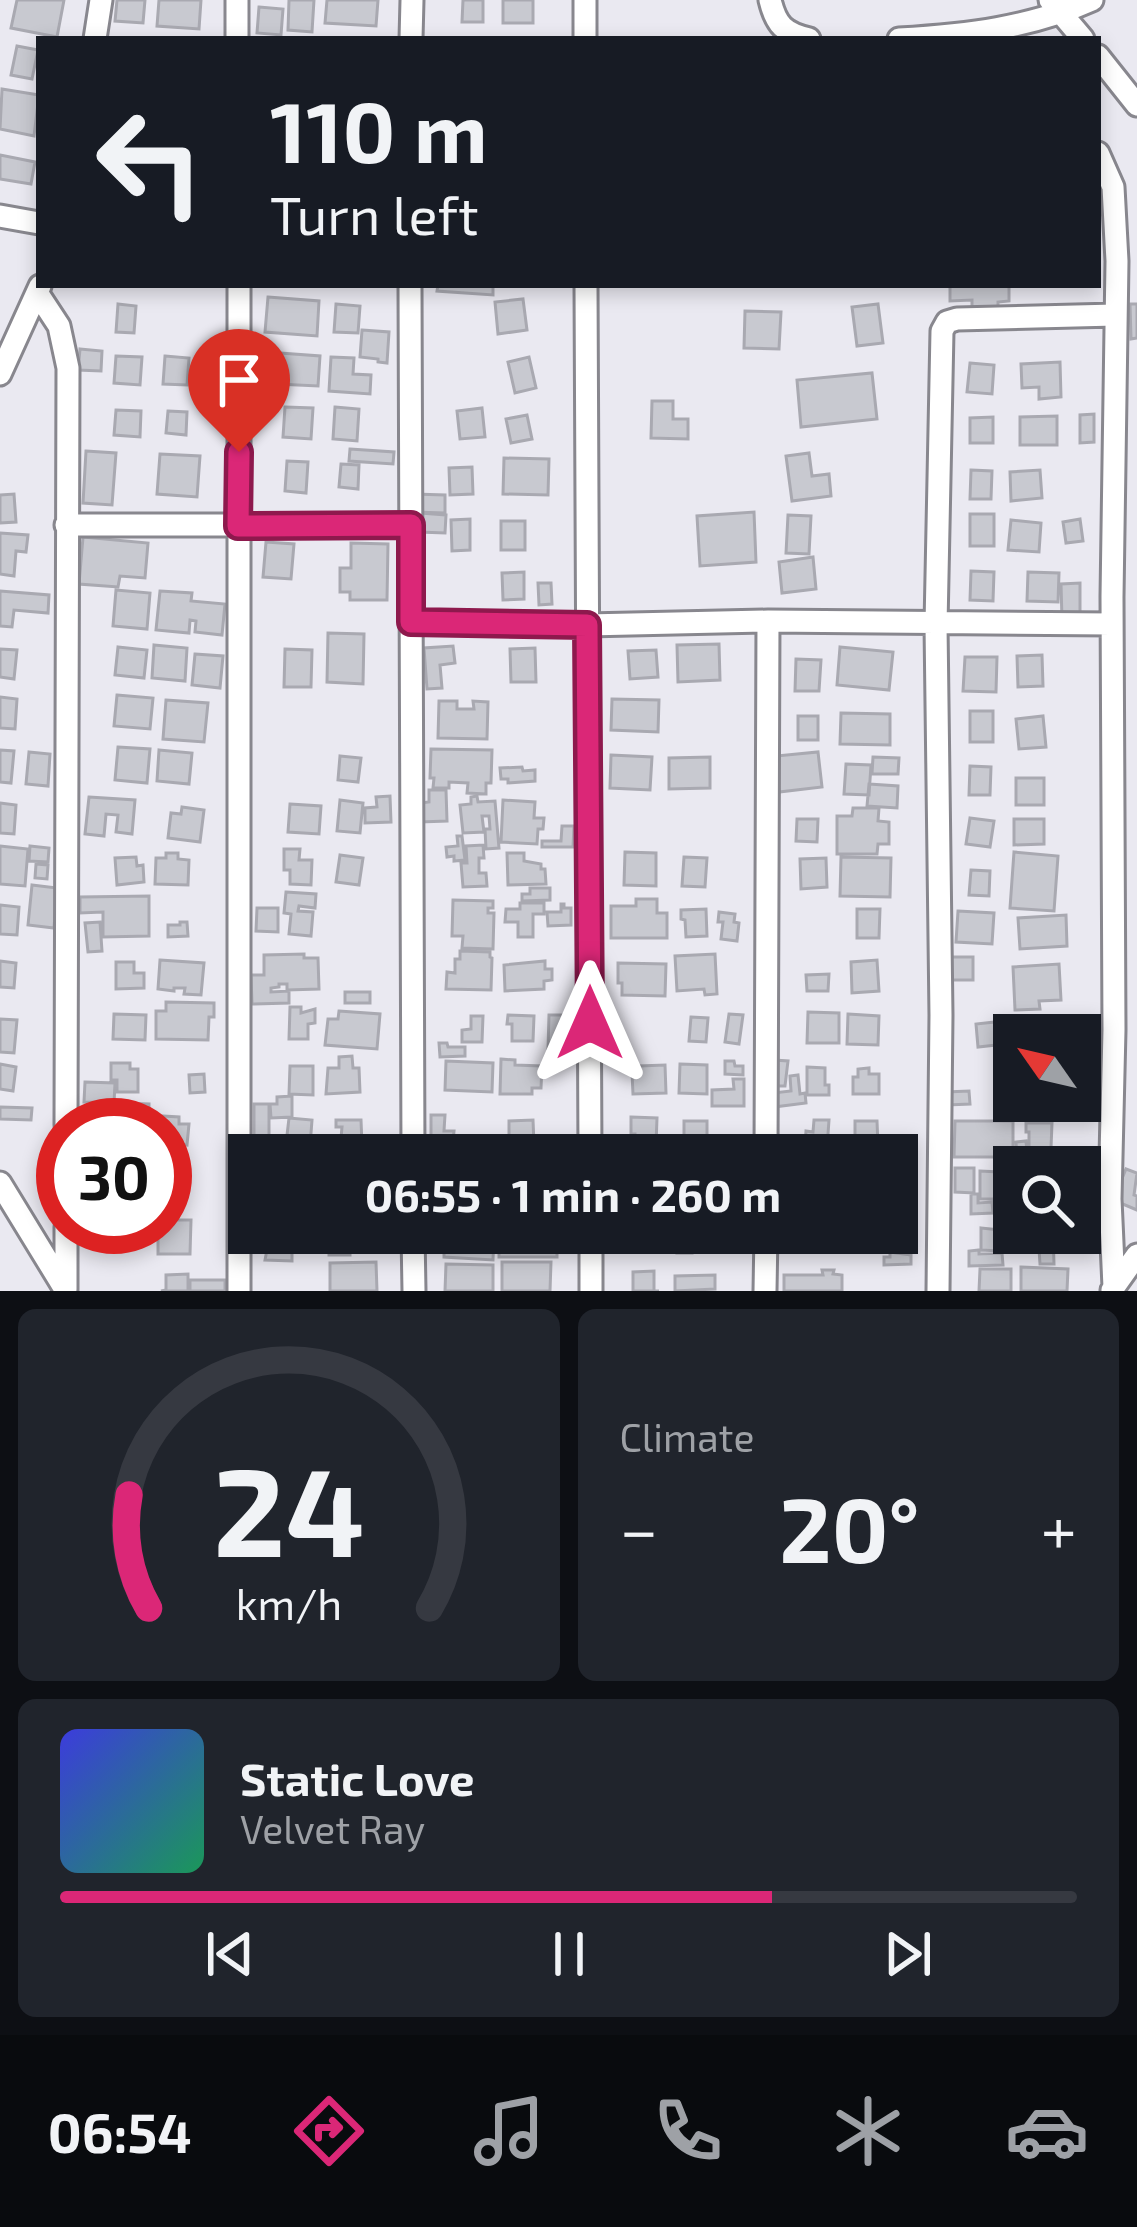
<!DOCTYPE html>
<meta charset="utf-8">
<style>
:root{--surface:#171b24;--page:#20242c;--text:#f1f3f6;--muted:#9ea1a6;--line:#363941;--accent:#db2777}
body{margin:0;font-family:"Exo 2",sans-serif;background:var(--page);color:var(--text);height:100vh;display:flex;flex-direction:column;font-size:45px;white-space:nowrap}
*{box-sizing:border-box;margin:0}
p{font-size:39px;color:var(--muted)}
.icon{flex:none;width:66px;height:66px;fill:none;stroke:currentColor;stroke-width:2;stroke-linecap:round;stroke-linejoin:round}
.map{position:relative;height:1291px;overflow:hidden}
.side{display:flex;flex-direction:column;gap:18px;padding:18px;background:#0d0f14;flex:1}
.side>*{flex:none}
.guide{position:absolute;left:36px;top:36px;width:1065px;height:252px;border-radius:0px;box-shadow:0 6px 18px #0003;background:#171b24;color:var(--text);overflow:hidden}
.needle{width:78px;rotate:304deg}
.tools{position:absolute;left:993px;top:1014px;display:grid;gap:24px}
.tools a{display:grid;place-items:center;width:108px;height:108px;border-radius:0px;background:var(--surface);box-shadow:0 6px 18px #0003;font-size:60px}
.speed{position:absolute;left:36px;top:1098px;display:flex;gap:24px;font-size:60px;font-weight:700;text-align:center}
.speed>*{display:grid;place-content:center;width:156px;height:156px;border-radius:50%;background:var(--surface);box-shadow:0 6px 18px #0003;line-height:1}
.speed .limit{border:18px solid #d22;background:#fff;color:#111}
.pin{position:absolute;display:grid;place-items:center;width:102px;height:102px;color:#fff;margin:-123px -51px;border-radius:50% 50% 50% 0;rotate:-45deg;box-shadow:0 0 12px #0007}
.pin .icon{rotate:45deg}
.me{position:absolute;width:132px;margin:-66px;rotate:0deg;stroke-linejoin:round;filter:drop-shadow(0 0 9px #0008)}
.turn{display:flex;align-items:center;gap:42px;height:252px;padding:0 36px;font-size:54px}
.turn .icon{width:156px;height:156px;stroke-width:2.5}
.turn b{display:block;font-size:84px;line-height:102px}
.big{font-size:90px;font-weight:700;line-height:1.1}
.side .tile{flex:1;display:flex;flex-direction:column;justify-content:center;gap:18px;min-width:0;padding:0 42px;border-radius:18px;background:var(--page)}
.side .dial{align-items:center;gap:0}
.dial svg{height:312px;overflow:visible;fill:none;stroke:var(--line);stroke-width:7;stroke-linecap:round;text-anchor:middle}
.dial text{fill:var(--text);stroke:none}
.song{display:flex;align-items:center;gap:36px}
.cover{width:144px;height:144px;border-radius:18px;background:linear-gradient(135deg,hsl(240 70% 55%),hsl(150 70% 35%))}
.played{height:12px;border-radius:6px;background:linear-gradient(90deg,var(--accent) 70%,var(--line) 70%)}
.keys{display:flex;justify-content:space-around;direction:ltr}
.heat{display:flex;justify-content:space-between;align-items:center;font-size:66px;direction:ltr}
.side .tiles{flex:1;display:grid;gap:18px;grid-template-columns:1fr 1fr}
.tile:last-child{grid-column:span 2}
.trip{position:absolute;left:228px;top:1134px;width:690px;height:120px;border-radius:0px;background:var(--surface);box-shadow:0 6px 18px #0003;font-weight:700;line-height:120px;text-align:center}
.tabs{display:flex;height:192px;justify-content:space-around;align-items:center;background:#090b0e;color:var(--muted)}
.tabs .icon{width:84px;height:84px}
.tabs .on{color:var(--accent)}
.tabs b{font-size:54px;color:var(--text)}
.map>svg:first-child{display:block}
.building{fill:#c8c9d0;stroke:#a9a9b1;stroke-width:3}
.lines{fill:none;stroke-linecap:round;stroke-linejoin:round}
.minor-casing{stroke:#88878e;stroke-width:27}
.minor{stroke:#fff;stroke-width:21}
.route-casing{stroke:#8e194d;stroke-width:30}
.route{stroke:#db2777;stroke-width:21}
</style>
<div class="map">
<svg width="1137" height="1291" viewBox="0 0 1137 1291">
<rect width="100%" height="100%" fill="#eae9f1"/>
<path class="building" d="M17 0H64L57 37 11 28Z
M117 0H145L143 23 115 21Z
M159 0H201L199 29 157 26Z
M289 0H314L312 32 288 30Z
M327 0H378L376 26 325 23Z
M463 0H483V22H462Z
M503 0H533V23H503Z
M259 7 283 9 281 35 257 33Z
M17 46 38 50 32 79 11 75Z
M2 89 39 95 34 136 0 129Z
M0 155 35 162 31 184 0 179Z
M438 285H493V295L437 291Z
M950 285H1009V301L998 302V313H972V300L950 301Z
M268 297 319 301 317 336 265 332Z
M523 299 527 330 498 334 495 302Z
M118 304 136 306 134 333 116 332Z
M336 304 360 306 358 333 334 332Z
M878 304 883 343 857 346 852 307Z
M1130 304H1137V338L1131 339Z
M745 311 781 312 779 349 744 348Z
M362 330 389 332 387 363 378 362V359L360 357Z
M80 349 102 351 101 371 78 370Z
M280 353 320 356 318 386 277 384Z
M116 356 142 357 140 385 114 383Z
M165 356 189 358 187 385 163 384Z
M331 357 354 358 353 374 371 375 370 394 329 391Z
M529 357 536 388 515 393 508 362Z
M1060 362 1061 397 1039 399V387L1022 388 1021 364Z
M970 363 994 365 992 394 967 392Z
M872 373 877 419 801 427 797 380Z
M652 401H673V419H688V439L651 438Z
M285 407 313 408 311 439 283 437Z
M335 407 359 409 357 441 333 439Z
M482 408 485 437 460 439 457 411Z
M116 410 141 411 140 437 114 435Z
M168 411 187 412 186 435 166 433Z
M1094 414V442L1080 443V415Z
M527 415 532 439 511 443 506 419Z
M1057 416V445H1020V417Z
M993 417V443H970V418Z
M350 449 394 452 393 464 349 461Z
M86 451 116 453 112 505 83 503Z
M809 453 812 476 829 474 831 496 792 501 786 456Z
M160 454 200 456 197 497 157 494Z
M504 458 549 459 548 495 503 494Z
M287 461 308 462 306 493 285 491Z
M341 464 359 465 358 489 339 487Z
M472 467 473 494 450 495 449 468Z
M971 470 992 471 991 499H970Z
M1040 470 1042 498 1011 501 1010 472Z
M14 494 16 522 0 523V495Z
M413 494 445 495V513L413 512Z
M754 512 756 562 700 566 697 516Z
M420 513 446 515 445 533 419 532Z
M970 514H994V546H970Z
M788 515 811 516 809 554 786 553Z
M470 519V550L452 551 451 520Z
M1080 519 1083 541 1066 543 1063 522Z
M1011 520 1041 523 1039 552 1008 550Z
M501 521H525V550H501Z
M0 533 28 535 26 552 16 551 14 576 0 574Z
M83 537 148 543 145 578 120 576 118 587 79 584Z
M266 542 294 544 291 579 263 577Z
M351 543 388 544 387 600H350V592H340V568H351Z
M813 557 816 589 782 593 779 562Z
M971 571 994 572 993 601 970 600Z
M524 572V599L503 600 502 573Z
M1028 572 1059 573 1058 602 1027 601Z
M538 583H551L552 604 539 605Z
M1080 583V620H1062L1061 584Z
M116 590 150 593 147 629 113 626Z
M0 591 49 595 48 613 14 610 12 627 0 626Z
M160 591 192 593 191 601 225 604 222 635 195 632 196 621 190 620 189 633 156 630Z
M328 633 364 634 363 684 327 682Z
M719 644 720 680 678 682 677 645Z
M154 645 187 648 185 681 152 678Z
M453 646 455 663 440 665 442 688 427 689 424 648Z
M118 647 147 650 144 678 115 675Z
M840 647 893 652 889 690 837 685Z
M535 648 536 682H511L510 649Z
M0 649 17 650 14 679 0 677Z
M285 649 312 650 311 687H284Z
M656 650 658 677 630 679 628 651Z
M195 654 223 656 220 688 192 685Z
M1042 655 1043 686 1018 687 1017 656Z
M965 657H997L996 692 963 691Z
M796 659 821 660 819 691H795Z
M117 695 153 698 150 729 114 726Z
M0 697 17 699 15 729 0 728Z
M612 699 659 700 658 732 611 730Z
M166 700 208 703 204 742 163 739Z
M439 701H457V709H474L473 701 488 702 487 739 438 738Z
M970 711H993V742H970Z
M841 713 890 714V745L840 744Z
M798 716H818V740H798Z
M1043 716 1046 747 1019 749 1016 719Z
M118 747 150 749 147 783 115 780Z
M431 749 492 750 491 783H486V794L467 793 468 783 449 782V788H433L434 778H430Z
M0 750 14 751 11 783 0 782Z
M159 750 192 753 189 784 157 781Z
M29 752 50 754 48 786 26 784Z
M818 752 822 787 779 792 776 756Z
M611 755 652 757 650 790 610 788Z
M340 756 361 758 358 782 338 780Z
M710 757V788L669 789V758Z
M873 757 899 758 898 774H872Z
M846 764 871 765 869 795 844 794Z
M970 766 991 767 990 795H969Z
M522 767 523 771 535 770V781L508 783V779H501L500 768Z
M1016 778H1044V805H1016Z
M869 784 898 786 897 808 867 806Z
M429 790H446L447 821 420 822V803L429 802Z
M390 796 391 822 365 823V808L377 807 376 797Z
M477 796 478 802 495 801 499 848 486 849 485 829H490L489 816H482L484 832 463 833 460 805 471 804V797Z
M89 797 135 800 132 834 116 832 118 815 106 814 104 836 85 834Z
M340 800 363 803 360 833 337 831Z
M503 800 535 802 534 818H544L543 829H538L537 844 501 842Z
M0 803 16 805 14 834 0 833Z
M290 804 321 806 319 834 288 832Z
M182 807 204 810 200 842 168 838 171 813 181 814Z
M853 808H879L878 821 889 822V844H878L877 854H837V816H852Z
M970 818 994 821 990 847 966 844Z
M797 819H818L817 842 796 841Z
M1014 819H1044V844L1014 845Z
M562 826H574L573 847H542V841H561Z
M457 836H462L465 860 454 861V856L447 857 446 847 458 846Z
M483 845 484 858H479V873H486L487 886 463 887 461 863H467L466 846Z
M0 846 28 849 25 886 0 884Z
M30 846 49 848 48 862 29 861Z
M284 849H300L299 860H312L311 885 290 884V870H284Z
M625 852 656 853V886L624 885Z
M1014 852 1058 856 1054 911 1010 908Z
M166 853H178V859L189 860 188 885 155 884 156 858H166Z
M507 853H524V861L541 864V869H545L546 884 508 885Z
M340 855 363 858 359 885 336 882Z
M136 857 137 866 143 865 144 882 117 885 115 858Z
M684 857 707 858 705 887 682 886Z
M841 857 891 858 890 897 840 896Z
M826 858 827 887 801 889 800 859Z
M36 864 48 865 47 879 35 878Z
M971 870 990 871 989 896 969 895Z
M32 885 57 888 54 928 28 925Z
M530 888H550V900L522 901V894H530Z
M286 892 316 894 315 908 299 906 298 911 313 912 311 936 289 934 291 914 284 913Z
M149 896V936L103 937V912L80 913V897Z
M636 899H657V913H667V938H611V906H636Z
M453 900 493 901V908H488V913H494L493 949 462 948 463 936H452Z
M520 903H544V914H533V937H518V922H505L506 909H520Z
M561 904H564V908H571V925L548 926 547 912H561Z
M0 905 19 907 17 935 0 934Z
M257 908H278V932L256 931Z
M706 909 707 936 686 937 685 920 681 919V910Z
M857 909H880L879 938H857Z
M958 911 994 913 992 944 956 942Z
M719 912 735 914 734 922 739 923 737 941 721 939 723 922H718Z
M1066 915 1067 946 1020 949 1018 918Z
M100 922 102 951 88 952 85 923Z
M180 922H187L188 936 168 937V925H180Z
M460 951 490 952V957L492 958 491 990 446 989 447 972 455 973V959H460Z
M304 954V958H318L319 989 287 990V984H279V987L271 988V992L289 991V1003L252 1004 251 975H264V955Z
M715 954 717 994 705 995 704 989 677 991 675 956Z
M945 957H973V980H945Z
M160 960 204 963 201 995 184 994 185 988H174V991L158 989Z
M877 960 879 991 852 993 851 962Z
M0 961 16 963 14 988 0 987Z
M545 961V969H552V980L544 981V989L505 991 504 965Z
M116 962H134V973H144V988L116 989Z
M618 963 666 964 665 996 622 995V983H618Z
M1059 964 1061 1000 1039 1001 1040 1009 1015 1010 1013 967Z
M829 974 828 991H807L806 975Z
M345 992H370V1003H345Z
M166 1002 214 1003V1017H209L208 1040 156 1039V1011H166Z
M290 1007H301V1013L315 1009V1023L308 1024V1039H289Z
M339 1011 380 1014 377 1049 325 1045 328 1019H338Z
M808 1012 839 1013V1043H807Z
M114 1014 146 1015 145 1040 113 1039Z
M729 1014 743 1015 739 1044 725 1042Z
M848 1014 879 1016 878 1045 847 1044Z
M508 1015 534 1016 533 1041H512V1024H507Z
M549 1015H570V1027H565V1050L548 1049Z
M471 1016H483L482 1042H462V1030L471 1029Z
M691 1017 708 1018 706 1042 689 1041Z
M0 1019 17 1020 14 1053 0 1052Z
M1004 1021 1006 1044 978 1047 976 1024Z
M1044 1021 1046 1035H1022L1021 1024Z
M439 1043H447L448 1047H465V1056L440 1057Z
M352 1056 353 1068H359L360 1092 326 1094 328 1068H339V1057Z
M501 1059 515 1060V1065L542 1066 541 1088H532V1094H500Z
M774 1060 788 1061 785 1086H772Z
M446 1061 493 1063 492 1092 445 1090Z
M725 1061H734L735 1066H743V1075L725 1074Z
M111 1063H130V1069H138V1092H117V1080H111Z
M0 1064 16 1067 13 1091 0 1089Z
M680 1064 707 1065V1094L679 1093Z
M665 1065 666 1093 633 1094 632 1073H640L639 1066Z
M290 1066H313V1095L289 1094Z
M807 1067 825 1068V1085H829V1095H807Z
M869 1068V1074H879V1094H853V1077H858V1069Z
M204 1074 205 1092 190 1093 189 1075Z
M798 1075 800 1094 805 1093 806 1103 774 1107 773 1093 791 1091 790 1076Z
M1008 1077H1014V1101H1038V1106L1008 1107Z
M733 1079H744V1106H712V1090L734 1089Z
M85 1082 115 1083 114 1103 84 1102Z
M969 1091 970 1104 947 1105 946 1092Z
M292 1096V1117L271 1118 270 1104H277V1097Z
M117 1103 149 1104V1125H100V1116L116 1117Z
M254 1104H269V1149L254 1150Z
M0 1107 32 1108 31 1120 0 1119Z
M431 1115H445L444 1131H454L453 1142H462V1155H431Z
M163 1116 179 1117V1124H189L187 1145 165 1143 167 1128 162 1125Z
M631 1117 657 1118 656 1145 635 1144V1134H631Z
M289 1118 312 1120 310 1146 286 1144Z
M336 1120H361L362 1146H335V1138H341L342 1127H336Z
M533 1120 534 1145 509 1146V1121Z
M814 1120H829L827 1148 805 1147 806 1131 813 1132Z
M684 1121H707V1145H684Z
M855 1121H877L878 1147 855 1148Z
M955 1121H1013V1157H954Z
M1026 1123H1052L1051 1148H1029V1132H1026Z
M1026 1141 1027 1152 1032 1151 1033 1163 1017 1164 1016 1142Z
M955 1168H974V1193L955 1192Z
M1126 1169 1137 1173 1134 1195 1137 1196V1210L1113 1200Z
M980 1171 999 1172 998 1191H1002V1199H980Z
M1080 1180 1093 1181V1201H1080Z
M915 1190 916 1206 897 1208V1192Z
M971 1194H978V1203L992 1202 993 1213 971 1214Z
M165 1220H191L190 1254H158V1227H165Z
M82 1227H95V1243L83 1244Z
M115 1227H139L137 1248 114 1246Z
M981 1228 1001 1230 1000 1251 981 1250Z
M248 1233H289L288 1250H292V1261L265 1260 270 1234Z
M291 1233H309V1247H291Z
M329 1233H359V1249L350 1248V1255H329Z
M494 1233 493 1260 444 1257V1247H453V1234Z
M499 1233H571V1243H557V1257H499Z
M636 1233H667L666 1251 634 1248Z
M678 1233H722V1248H692V1253H677Z
M793 1233H831L830 1249 792 1248Z
M848 1233H893L892 1251 848 1250Z
M1030 1233H1053L1054 1264H1040L1039 1249 1031 1250Z
M979 1250V1254L1002 1253 1003 1265 969 1266V1251Z
M890 1252 911 1255V1264L884 1265V1257H890Z
M376 1262 377 1291H330V1263Z
M502 1262H551L550 1291H502Z
M446 1264 493 1265V1291H445Z
M1021 1267 1068 1269 1067 1291H1021Z
M980 1269H1011V1291H979Z
M822 1270H834L833 1274 842 1275V1291H784V1275H823Z
M654 1271V1291H659H633V1272Z
M188 1274V1291H161L166 1290V1275Z
M715 1275V1289L675 1291V1276Z
M190 1280H225V1291H190Z"/>
<g class="lines">
<g class="minor-casing">
<path id="minor" d="M237 0V39
M585 0V39
M770 0C776 25 784 33 809 39
M1050 0 1083 39
M95 39 101 0
M411 39 412 0
M899 39C966 35 1030 28 1092 0
M1098 56 1137 105
M1098 153 1113 187 1117 261 1112 597 1114 1030 1110 1199 1114 1287
M0 216 39 223
M239 285V1291
M410 285 413 1155
M586 285 590 1155
M38 294 59 326 68 368 66 1125
M0 374 40 286
M66 525H411
M411 622 587 625 768 621 1112 624
M766 1155 768 621
M0 1183 66 1291
M413 1233 414 1291
M591 1233V1291
M66 1289V1227
M1112 1290 1137 1255
M765 1291 766 1233
M938 1291 941 1015 936 625 942 331 947 322 957 319 1115 315"/>
</g>
<use href="#minor" class="minor"/>
</g>
<g class="lines">
<g class="route-casing">
<path id="route" d="M239 452 238 526 411 525V622L587 625 590 1023"/>
</g>
<use href="#route" class="route"/>
</g>
</svg>
<div class="tools">
<a><svg class="needle" viewBox="-14 -14 28 28"><path d="M0-13l5 13h-10z" fill="#e53935"/><path d="M0 13l5-13h-10z" fill="#9ea1a6"/></svg></a>
<a><svg class="icon" aria-label="search" viewBox="0 0 24 24"><circle cx="10" cy="10" r="6"/><path d="M15 15l6 6"/></svg></a>
</div>
<div class="speed"><div class="limit">30</div></div>
<div class="pin" style="left:239px;top:452px;background:#d93025"><svg class="icon" aria-label="arrive" viewBox="0 0 24 24"><path d="M6 21V4h12l-3 4 3 4H6"/></svg></div>
<svg class="me" style="left:590px;top:1023px" viewBox="-20 -20 40 40"><path d="M0-17L14 15 0 8-14 15z" fill="#db2777" stroke="#fff" stroke-width="4"/></svg>
<div class="trip">06:55 · 1 min · 260 m</div>
<div class="guide">
<div class="turn"><svg class="icon" aria-label="left" viewBox="0 0 24 24"><path d="M17 20v-9H6M10 6l-5 5 5 5"/></svg><div><b>110 m</b>Turn left</div></div>
</div>
</div>
<section class="side">
<div class="tiles">
<div class="tile dial"><svg viewBox="0 0 100 80">
<path d="M14 69A42 42 0 1 1 86 69"/>
<path d="M14 69A42 42 0 0 1 9 40" stroke="#db2777"/>
<text x="50" y="56" font-size="32" font-weight="700">24</text>
<text x="50" y="72" font-size="11">km/h</text>
</svg></div>
<div class="tile"><p>Climate</p>
<div class="heat"><a>−</a><b class="big">20°</b><a>+</a></div>
</div>
<div class="tile">
<div class="song"><i class="cover"></i><div><b>Static Love</b><p>Velvet Ray</p></div></div>
<div class="played"></div>
<div class="keys"><svg class="icon" aria-label="previous" viewBox="0 0 24 24"><path d="M18 5L8 12l10 7zM5 5v14"/></svg><svg class="icon" aria-label="pause" viewBox="0 0 24 24"><path d="M8 5v14M16 5v14"/></svg><svg class="icon" aria-label="next" viewBox="0 0 24 24"><path d="M6 5l10 7-10 7zM19 5v14"/></svg></div>
</div>
</div>
</section>
<nav class="tabs">
<b>06:54</b>
<svg class="icon on" aria-label="directions" viewBox="0 0 24 24"><path d="M12 3l9 9-9 9-9-9zM9 14v-3h6M13 9l2 2-2 2"/></svg>
<svg class="icon" aria-label="music" viewBox="0 0 24 24"><path d="M9 18V5l10-2v13"/><circle cx="6" cy="18" r="3"/><circle cx="16" cy="16" r="3"/></svg>
<svg class="icon" aria-label="phone" viewBox="0 0 24 24"><path d="M5 4h4l2 5-3 2q2 4 5 5l2-3 5 2v4C11 20 4 13 5 4z"/></svg>
<svg class="icon" aria-label="climate" viewBox="0 0 24 24"><path d="M12 3v18M4 7l16 10M4 17L20 7"/></svg>
<svg class="icon" aria-label="car" viewBox="0 0 24 24"><path d="M5 17H2v-5l4-1 3-4h7l3 4 3 1v5h-3M9 17h6M6 11h13"/><circle cx="7" cy="17" r="2"/><circle cx="17" cy="17" r="2"/></svg>
</nav>
